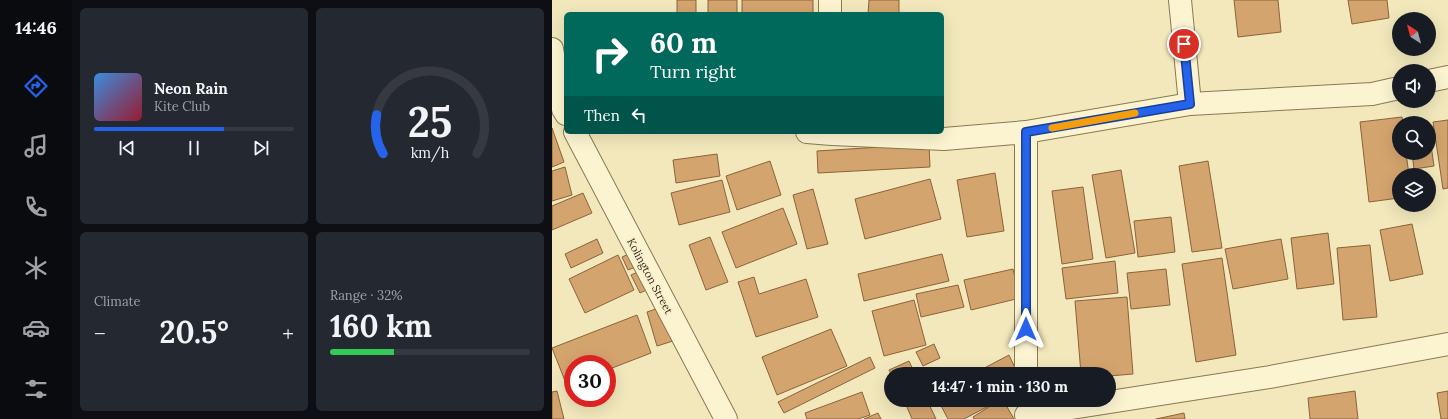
<!DOCTYPE html>
<meta charset="utf-8">
<style>
:root{--surface:#171b24;--page:#242831;--text:#f1f3f6;--muted:#9ea1a6;--line:#363941;--accent:#2563eb}
body{margin:0;font-family:Lora,serif;background:var(--page);color:var(--text);height:100vh;display:flex;flex-direction:column;font-size:15px;white-space:nowrap}
*{box-sizing:border-box;margin:0}
p{font-size:13px;color:var(--muted)}
.icon{flex:none;width:22px;height:22px;fill:none;stroke:currentColor;stroke-width:2;stroke-linecap:round;stroke-linejoin:round}
.map{position:relative;flex:1;overflow:hidden}
.drawer{display:flex;flex-direction:column;gap:8px;padding:8px;background:#0d0f14;width:480px}
.drawer>*{flex:none}
.banner{position:absolute;left:12px;top:12px;width:380px;height:122px;border-radius:6px;box-shadow:0 4px 16px #0002;background:#00695c;color:#fff;overflow:hidden}
.needle{width:26px;rotate:324deg}
.buttons{position:absolute;left:840px;top:12px;display:grid;gap:8px}
.buttons a{display:grid;place-items:center;width:44px;height:44px;border-radius:50%;background:var(--surface);box-shadow:0 4px 16px #0002;font-size:20px}
.speed{position:absolute;left:12px;top:355px;display:flex;gap:8px;font-size:20px;font-weight:700;text-align:center}
.speed>*{display:grid;place-content:center;width:52px;height:52px;border-radius:50%;background:var(--surface);box-shadow:0 4px 16px #0002;line-height:1}
.speed .limit{border:6px solid #d22;background:#fff;color:#111}
.pin{position:absolute;display:grid;place-items:center;width:34px;height:34px;color:#fff;margin:-17px;border:2px solid #fff;border-radius:50%;box-shadow:0 1px 4px #0007}
.me{position:absolute;width:44px;margin:-22px;rotate:0deg;stroke-linejoin:round;filter:drop-shadow(0 0 3px #0008)}
.turn{display:flex;align-items:center;gap:14px;height:84px;padding:0 20px;font-size:18px}
.turn .icon{width:52px;height:52px;stroke-width:2.5}
.turn b{display:block;font-size:28px;line-height:34px}
.then{display:flex;align-items:center;height:38px;padding:0 20px;background:#0003;gap:8px;font-size:15px}
.big{font-size:30px;font-weight:800;line-height:1.1}
.drawer .card{flex:1;display:flex;flex-direction:column;justify-content:center;gap:6px;min-width:0;padding:0 14px;border-radius:6px;background:var(--page)}
.drawer .dial{align-items:center;gap:0}
.dial svg{height:104px;overflow:visible;fill:none;stroke:var(--line);stroke-width:7;stroke-linecap:round;text-anchor:middle}
.dial text{fill:var(--text);stroke:none}
.song{display:flex;align-items:center;gap:12px}
.cover{width:48px;height:48px;border-radius:6px;background:linear-gradient(135deg,hsl(210 70% 55%),hsl(350 70% 35%))}
.played{height:4px;border-radius:2px;background:linear-gradient(90deg,var(--accent) 65%,var(--line) 65%)}
.keys{display:flex;justify-content:space-around;direction:ltr}
.heat{display:flex;justify-content:space-between;align-items:center;font-size:22px;direction:ltr}
.charge{height:6px;border-radius:3px;background:linear-gradient(90deg,#34c759 32%,var(--line) 0)}
.drawer .tiles{flex:1;display:grid;gap:8px;grid-template-columns:repeat(2,1fr)}
.trip{position:absolute;left:332px;top:367px;width:232px;height:40px;border-radius:20px;background:var(--surface);box-shadow:0 4px 16px #0002;font-weight:800;line-height:40px;text-align:center}
main{display:flex;flex:1;min-height:0}
.dock{display:flex;flex-direction:column;width:72px;justify-content:space-around;align-items:center;background:#090b0e;color:var(--muted)}
.dock .icon{width:28px;height:28px}
.dock .current{color:var(--accent)}
.dock b{font-size:18px;color:var(--text)}
.map>svg:first-child{display:block}
.building{fill:#d4a46e;stroke:#8c6338}
.lines{fill:none;stroke-linecap:round;stroke-linejoin:round}
.minor-casing{stroke:#8b7854;stroke-width:24}
.minor{stroke:#fcf4d0;stroke-width:22}
.route-casing{stroke:#184099;stroke-width:10}
.route{stroke:#2563eb;stroke-width:7}
.slow{stroke:#f59e0b;stroke-width:7}
.labels{text-anchor:middle;stroke-width:4;stroke-linejoin:round;paint-order:stroke}
.street-label{font-size:11px;fill:#392d1a;stroke:#f9f1cd}
</style>
<main>
<nav class="dock">
<b>14:46</b>
<svg class="icon current" aria-label="directions" viewBox="0 0 24 24"><path d="M12 3l9 9-9 9-9-9zM9 14v-3h6M13 9l2 2-2 2"/></svg>
<svg class="icon" aria-label="music" viewBox="0 0 24 24"><path d="M9 18V5l10-2v13"/><circle cx="6" cy="18" r="3"/><circle cx="16" cy="16" r="3"/></svg>
<svg class="icon" aria-label="phone" viewBox="0 0 24 24"><path d="M5 4h4l2 5-3 2q2 4 5 5l2-3 5 2v4C11 20 4 13 5 4z"/></svg>
<svg class="icon" aria-label="climate" viewBox="0 0 24 24"><path d="M12 3v18M4 7l16 10M4 17L20 7"/></svg>
<svg class="icon" aria-label="car" viewBox="0 0 24 24"><path d="M5 17H2v-5l4-1 3-4h7l3 4 3 1v5h-3M9 17h6M6 11h13"/><circle cx="7" cy="17" r="2"/><circle cx="17" cy="17" r="2"/></svg>
<svg class="icon" aria-label="filters" viewBox="0 0 24 24"><path d="M4 7h16M4 17h16"/><circle cx="9" cy="7" r="2"/><circle cx="15" cy="17" r="2"/></svg>
</nav>
<section class="drawer">
<div class="tiles">
<div class="card">
<div class="song"><i class="cover"></i><div><b>Neon Rain</b><p>Kite Club</p></div></div>
<div class="played"></div>
<div class="keys"><svg class="icon" aria-label="previous" viewBox="0 0 24 24"><path d="M18 5L8 12l10 7zM5 5v14"/></svg><svg class="icon" aria-label="pause" viewBox="0 0 24 24"><path d="M8 5v14M16 5v14"/></svg><svg class="icon" aria-label="next" viewBox="0 0 24 24"><path d="M6 5l10 7-10 7zM19 5v14"/></svg></div>
</div>
<div class="card dial"><svg viewBox="0 0 100 80">
<path d="M14 69A42 42 0 1 1 86 69"/>
<path d="M14 69A42 42 0 0 1 9 39" stroke="#2563eb"/>
<text x="50" y="56" font-size="32" font-weight="700">25</text>
<text x="50" y="72" font-size="11">km/h</text>
</svg></div>
<div class="card"><p>Climate</p>
<div class="heat"><a>−</a><b class="big">20.5°</b><a>+</a></div>
</div>
<div class="card"><p>Range · 32%</p><b class="big">160 km</b><div class="charge"></div></div>
</div>
</section>
<div class="map">
<svg width="896" height="419" viewBox="0 0 896 419">
<rect width="100%" height="100%" fill="#f2e8bc"/>
<path class="building" d="M125 0H144V14H125Z
M156 0H185V14H156Z
M190 0H261V14H190Z
M317 0H347V14H316Z
M682 0H726L729 32 686 37Z
M796 0H835L837 18 800 24Z
M850 117 851 123H847V153H854L857 175H847V198L817 202 808 122Z
M896 120V188L891 189 881 122Z
M876 121V123H861Z
M0 128 12 162 0 167Z
M877 131 882 166 862 169 860 153H877Z
M377 144 378 167 266 173 265 151Z
M165 154 168 176 124 183 121 160Z
M218 161 229 195 185 210 174 176Z
M656 161 670 248 640 252 627 166Z
M13 167 20 195 0 201V171Z
M569 170 583 253 554 258 540 175Z
M443 173 452 231 415 237 405 180Z
M378 179 389 219 313 239 303 199Z
M170 180 178 212 127 225 119 193Z
M531 187 541 259 510 264 500 191Z
M261 189 276 244 255 249 241 195Z
M31 193 40 213 0 230V206Z
M231 208 245 244 184 268 170 232Z
M619 217 623 252 586 257 582 221Z
M860 224 871 274 838 281 828 230Z
M776 233 782 284 745 289 739 238Z
M158 237 176 282 154 290 137 245Z
M45 239 51 253 19 268 13 254Z
M729 239 736 279 681 289 673 249Z
M818 245 825 317 791 320 785 248Z
M84 251 89 265 76 270 70 257Z
M390 254 397 281 312 301 306 274Z
M66 255 82 290 33 313 17 279Z
M670 258 684 355 644 362 630 264Z
M563 261 566 293 514 299 510 268Z
M92 269 101 287 88 293 79 275Z
M461 269 468 298 419 310 412 280Z
M614 269 618 305 579 309 575 273Z
M202 277 207 294 254 279 266 317 204 337 186 282Z
M406 285 412 307 369 317 364 294Z
M575 297 581 374 557 376V374H529L523 301Z
M362 300 374 345 332 356 320 311Z
M110 307 121 341 105 346 95 312Z
M85 315 99 353 55 370V364H21V383L15 386 0 348Z
M279 329 295 366 225 395 210 357Z
M382 344 388 358 371 366 364 352Z
M457 355 466 374H421Z
M318 357 323 368 232 413 226 402Z
M357 361 363 374H339L337 370Z
M5 391 12 419H0V392Z
M803 391 806 419H758L756 398Z
M896 391V419H889L885 393Z
M310 392 318 415 306 419H255L253 413Z
M352 400H375L384 419H360Z
M386 400H448L412 419H396Z
M448 400H451L462 419H422L421 417Z
M326 413 329 419H312Z
M632 413 633 419H604Z"/>
<g class="lines">
<g class="minor-casing">
<path id="minor" d="M278 0V14
M628 0 638 104
M0 49 11 109 14 114
M877 81 896 77
M23 132 174 419
M255 132 280 134 392 139 474 132 638 104 820 94 847 88
M474 374V132
M474 415 718 377 896 344"/>
</g>
<use href="#minor" class="minor"/>
</g>
<g class="lines">
<g class="route-casing">
<path id="route" d="M474 329V132L638 104 632 44"/>
</g>
<use href="#route" class="route"/>
<path class="slow" d="M500 128 583 113"/>
</g>
<g class="labels">
<g class="street-label">
<text transform="translate(98 276) rotate(62)" y="4">Kolington Street</text>
</g>
</g>
</svg>
<div class="buttons">
<a><svg class="needle" viewBox="-14 -14 28 28"><path d="M0-13l5 13h-10z" fill="#e53935"/><path d="M0 13l5-13h-10z" fill="#9ea1a6"/></svg></a>
<a><svg class="icon" aria-label="sound" viewBox="0 0 24 24"><path d="M4 9h4l5-4v14l-5-4H4zM17 9q2 3 0 6"/></svg></a>
<a><svg class="icon" aria-label="search" viewBox="0 0 24 24"><circle cx="10" cy="10" r="6"/><path d="M15 15l6 6"/></svg></a>
<a><svg class="icon" aria-label="layers" viewBox="0 0 24 24"><path d="M12 4l9 5-9 5-9-5zM3 14l9 5 9-5"/></svg></a>
</div>
<div class="speed"><div class="limit">30</div></div>
<div class="pin" style="left:632px;top:44px;background:#d93025"><svg class="icon" aria-label="arrive" viewBox="0 0 24 24"><path d="M6 21V4h12l-3 4 3 4H6"/></svg></div>
<svg class="me" style="left:474px;top:329px" viewBox="-20 -20 40 40"><path d="M0-17L14 15 0 8-14 15z" fill="#2563eb" stroke="#fff" stroke-width="4"/></svg>
<div class="trip">14:47 · 1 min · 130 m</div>
<div class="banner">
<div class="turn"><svg class="icon" aria-label="right" viewBox="0 0 24 24"><path d="M7 20v-9h11M14 6l5 5-5 5"/></svg><div><b>60 m</b>Turn right</div></div>
<div class="then">Then<svg class="icon" aria-label="left" viewBox="0 0 24 24"><path d="M17 20v-9H6M10 6l-5 5 5 5"/></svg></div>
</div>
</div>
</main>
